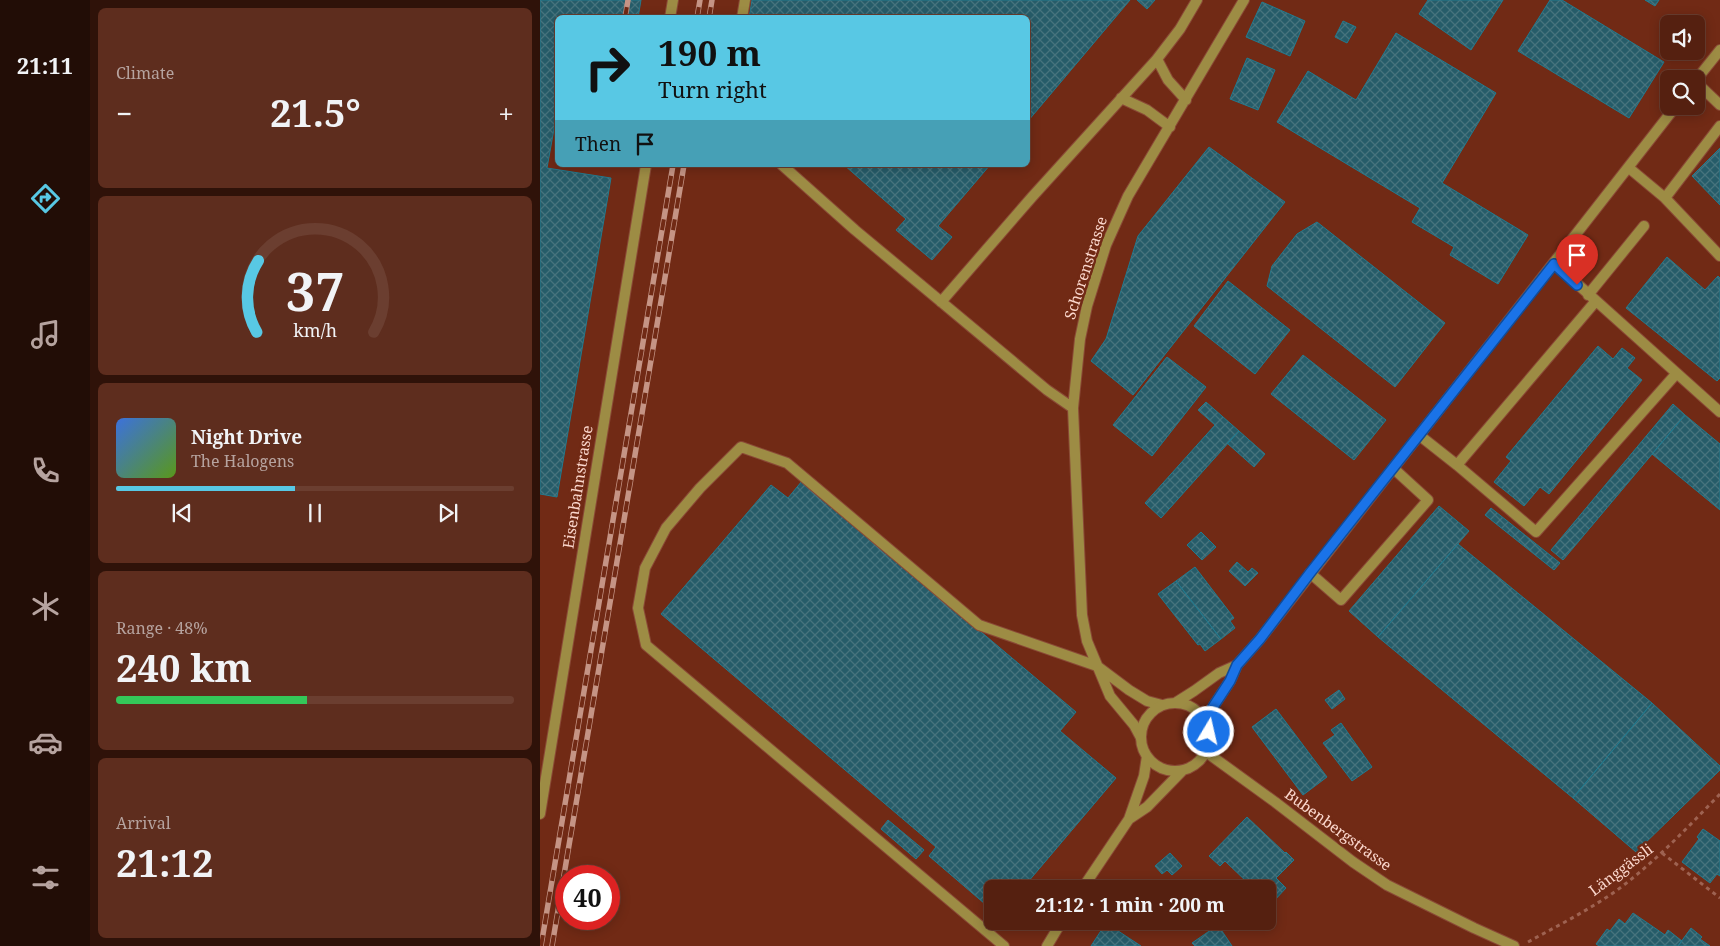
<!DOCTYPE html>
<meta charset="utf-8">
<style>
:root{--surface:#552010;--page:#5e2d1e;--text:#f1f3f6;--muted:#b6a39f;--line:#6b3e30;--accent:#58c8e4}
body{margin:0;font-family:"Noto Serif",serif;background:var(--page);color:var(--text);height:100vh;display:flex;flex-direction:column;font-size:19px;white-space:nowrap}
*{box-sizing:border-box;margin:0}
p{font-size:16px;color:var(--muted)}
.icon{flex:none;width:28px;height:28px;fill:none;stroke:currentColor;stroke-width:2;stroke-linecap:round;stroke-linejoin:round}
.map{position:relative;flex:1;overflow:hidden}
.side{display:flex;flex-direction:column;gap:8px;padding:8px;background:#2f1209;width:450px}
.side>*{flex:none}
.top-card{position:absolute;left:15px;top:15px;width:475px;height:152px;border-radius:8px;box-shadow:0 2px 12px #0003,0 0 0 1px var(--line);background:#58c8e4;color:#111;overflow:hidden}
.tools{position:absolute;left:1120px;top:15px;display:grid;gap:10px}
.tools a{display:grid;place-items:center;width:45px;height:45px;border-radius:8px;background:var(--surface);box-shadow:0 2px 12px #0003,0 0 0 1px var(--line);font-size:25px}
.speed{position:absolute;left:15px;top:865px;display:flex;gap:10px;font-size:25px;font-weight:700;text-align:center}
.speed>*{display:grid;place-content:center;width:65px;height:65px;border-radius:50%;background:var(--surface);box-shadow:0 2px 12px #0003,0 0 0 1px var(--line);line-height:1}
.speed .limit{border:8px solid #d22;background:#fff;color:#111}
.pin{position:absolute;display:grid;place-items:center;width:42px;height:42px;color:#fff;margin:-51px -21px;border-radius:50% 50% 50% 0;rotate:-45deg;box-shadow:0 0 5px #0007}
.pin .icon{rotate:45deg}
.me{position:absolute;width:55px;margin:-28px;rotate:9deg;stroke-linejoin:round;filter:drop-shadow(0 0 4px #0008)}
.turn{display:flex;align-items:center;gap:18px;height:105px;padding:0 20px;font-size:22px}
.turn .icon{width:65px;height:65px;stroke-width:2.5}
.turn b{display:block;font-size:35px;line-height:42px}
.then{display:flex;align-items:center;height:48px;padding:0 20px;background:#0003;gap:10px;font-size:19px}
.big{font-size:38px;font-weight:700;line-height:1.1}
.side .widget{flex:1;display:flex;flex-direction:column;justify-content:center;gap:8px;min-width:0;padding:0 18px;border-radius:8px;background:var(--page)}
.side .dial{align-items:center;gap:0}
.dial svg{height:130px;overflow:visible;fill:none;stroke:var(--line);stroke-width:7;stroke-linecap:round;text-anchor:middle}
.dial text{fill:var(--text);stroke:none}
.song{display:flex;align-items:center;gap:15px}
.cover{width:60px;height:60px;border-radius:8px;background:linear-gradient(135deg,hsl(220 70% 55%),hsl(90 70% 35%))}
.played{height:5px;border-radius:2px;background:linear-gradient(90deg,var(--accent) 45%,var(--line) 45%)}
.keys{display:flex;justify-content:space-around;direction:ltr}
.heat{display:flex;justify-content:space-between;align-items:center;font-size:28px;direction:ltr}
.charge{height:8px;border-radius:4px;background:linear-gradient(90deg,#34c759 48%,var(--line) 0)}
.trip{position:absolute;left:444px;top:880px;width:292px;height:50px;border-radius:8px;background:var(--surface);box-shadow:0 2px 12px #0003,0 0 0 1px var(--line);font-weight:700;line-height:50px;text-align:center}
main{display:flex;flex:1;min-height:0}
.dock{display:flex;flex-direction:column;width:90px;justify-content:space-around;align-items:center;background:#220d06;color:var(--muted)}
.dock .icon{width:35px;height:35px}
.dock .active{color:var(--accent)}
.dock b{font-size:22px;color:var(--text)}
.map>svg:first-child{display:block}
.building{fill:url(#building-cross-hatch);stroke:#237a8e}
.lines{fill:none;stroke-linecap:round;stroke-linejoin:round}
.service-casing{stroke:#8a4936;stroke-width:12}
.minor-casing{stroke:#8a4936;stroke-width:12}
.tertiary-casing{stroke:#8a4936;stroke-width:12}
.path{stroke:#9e6251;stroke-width:3;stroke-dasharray:4 4;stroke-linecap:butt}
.service{stroke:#9d8c44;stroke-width:10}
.minor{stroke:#9d8c44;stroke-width:10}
.tertiary{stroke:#9d8c44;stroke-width:10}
.rail-casing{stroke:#c59485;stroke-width:5.5}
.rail{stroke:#712a15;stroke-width:4;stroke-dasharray:11;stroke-linecap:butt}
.route-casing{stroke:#114b97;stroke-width:12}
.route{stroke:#1a73e8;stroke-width:9}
.labels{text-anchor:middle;stroke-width:5;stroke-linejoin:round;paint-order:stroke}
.street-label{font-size:15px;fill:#fbd7cd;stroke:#712a15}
</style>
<main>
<nav class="dock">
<b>21:11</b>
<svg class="icon active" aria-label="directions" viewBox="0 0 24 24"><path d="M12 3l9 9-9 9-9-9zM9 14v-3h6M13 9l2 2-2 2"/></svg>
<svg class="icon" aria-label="music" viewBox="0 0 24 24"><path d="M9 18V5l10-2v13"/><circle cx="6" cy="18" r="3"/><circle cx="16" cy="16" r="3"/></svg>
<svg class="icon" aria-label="phone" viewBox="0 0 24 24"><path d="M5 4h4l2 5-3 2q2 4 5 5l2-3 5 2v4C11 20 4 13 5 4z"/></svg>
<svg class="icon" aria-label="climate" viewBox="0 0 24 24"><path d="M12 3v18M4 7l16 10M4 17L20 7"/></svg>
<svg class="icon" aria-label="car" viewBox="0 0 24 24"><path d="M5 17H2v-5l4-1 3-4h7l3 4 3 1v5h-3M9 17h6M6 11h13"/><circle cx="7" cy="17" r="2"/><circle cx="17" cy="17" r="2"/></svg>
<svg class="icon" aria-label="filters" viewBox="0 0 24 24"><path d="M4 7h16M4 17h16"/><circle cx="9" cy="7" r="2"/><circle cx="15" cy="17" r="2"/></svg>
</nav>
<section class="side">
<div class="widget"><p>Climate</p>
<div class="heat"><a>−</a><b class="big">21.5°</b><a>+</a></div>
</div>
<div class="widget dial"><svg viewBox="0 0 100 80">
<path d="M14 69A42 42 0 1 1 86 69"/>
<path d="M14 69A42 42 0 0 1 15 25" stroke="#58c8e4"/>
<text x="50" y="56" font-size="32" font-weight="700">37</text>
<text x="50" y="72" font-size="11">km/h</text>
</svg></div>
<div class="widget">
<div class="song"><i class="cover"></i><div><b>Night Drive</b><p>The Halogens</p></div></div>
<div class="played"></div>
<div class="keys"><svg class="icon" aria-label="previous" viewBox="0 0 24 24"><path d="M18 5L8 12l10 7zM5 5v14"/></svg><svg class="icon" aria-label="pause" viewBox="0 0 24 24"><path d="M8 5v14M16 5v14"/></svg><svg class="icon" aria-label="next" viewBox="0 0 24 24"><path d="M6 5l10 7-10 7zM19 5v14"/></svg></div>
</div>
<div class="widget"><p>Range · 48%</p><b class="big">240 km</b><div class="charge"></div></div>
<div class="widget"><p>Arrival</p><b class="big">21:12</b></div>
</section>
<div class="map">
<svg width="1180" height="946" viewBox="0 0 1180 946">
<defs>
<pattern id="building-cross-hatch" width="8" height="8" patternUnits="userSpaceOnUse" patternTransform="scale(1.25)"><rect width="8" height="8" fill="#265c69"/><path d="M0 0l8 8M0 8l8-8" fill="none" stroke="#46737d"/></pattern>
</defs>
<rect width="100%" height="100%" fill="#712a15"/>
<path class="building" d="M0 0H101L98 18H18V107L7 168 71 178 17 497 0 494Z
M212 0H590L488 121V18H209Z
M597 0H615L607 9Z
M888 0H963L931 50 879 14Z
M1010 0H1022L1124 62 1089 118 978 51Z
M1105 0H1119L1115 6Z
M722 2 765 21 750 56 706 37Z
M803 21 816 27 807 43 795 37Z
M856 33 956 93 902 183 988 235 958 284 910 255 914 247 872 222 880 208 737 122 768 71 816 100Z
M707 58 735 70 718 110 690 99Z
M669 147 745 202 593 395 551 361 566 339 598 236Z
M1180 148V205L1152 176Z
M304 165H450L398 226 412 237 392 260 356 230 366 219Z
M777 222 905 323 855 387 727 286 732 266 757 234Z
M1127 257 1165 290 1178 276 1180 278V378L1177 381 1086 308Z
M688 281 750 330 715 374 654 326Z
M1058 346 1073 359 1082 348 1095 358 1087 368 1102 380 1009 494 1000 487 984 506 954 482 971 461 966 457Z
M763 355 846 420 814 460 731 394Z
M627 357 666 387 612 456 573 425Z
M666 402 699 431 621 518 605 503 675 425 658 410Z
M1133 404 1145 415 1023 560 1011 550Z
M1145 415 1180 444V510L1112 454Z
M699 431 725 454 714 467 687 443Z
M262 481 536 712 520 731 576 778 482 889H452V910L389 856 396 847 121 614 231 485 248 498Z
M899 506 929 531 838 637 809 611Z
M951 508 1020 563 1014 570 945 515Z
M661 532 676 547 662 560 647 545Z
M918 544 1112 703 1033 798 838 637Z
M697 562 708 572 712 568 718 573 705 586 689 571Z
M655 567 694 618 690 621 695 628 681 639 636 581Z
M636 581 681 639 665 651 660 644 658 645 618 594Z
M799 690 805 699 792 709 785 700Z
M1112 703 1180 766V770L1096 852 1033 798Z
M736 709 787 777 763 795 712 727Z
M801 723 832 767 812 781 783 743 795 735 791 730Z
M707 817 745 853 746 852 754 860 736 878 746 888 733 902 728 897V889H706L704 887 708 883 685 861 680 866 669 856Z
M348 820 384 850 376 859 341 829Z
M1163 829 1180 841V876L1177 874 1170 883 1142 862 1159 839 1157 837Z
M630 853 642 866 632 875 627 870 622 874 615 866Z
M1093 913 1125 935 1128 930 1142 941 1138 946H1059L1056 944 1067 929 1070 931 1079 919 1085 924Z
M566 923 601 946H551Z
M678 925 692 946H655L652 943Z
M1151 928 1162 937 1160 939 1170 946H1138Z"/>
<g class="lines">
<g class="service-casing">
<path id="service" d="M202 18 205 0
M1156 82 1180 105
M581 98 607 110 630 127
M646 100 628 80 617 59 640 29 657 0
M242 165 315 230 507 390 533 408
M1089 168 1125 198 1180 256
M1125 198 1180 126
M1014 263 1180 412
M1048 295 1104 226
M401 302 492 197 617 59
M879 435 917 465 1055 302
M917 465 996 532 1136 374
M770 573 801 600 888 500 853 468
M601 738 594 725 570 696 547 641 542 615 533 408 540 339 547 306 566 245 588 196 704 0
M464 946 106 645 98 608 105 568 126 528 160 488 201 447 247 463 439 625 557 666 589 690 607 701 622 705"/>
</g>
<g class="minor-casing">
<path id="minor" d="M130 18 133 0
M666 752 735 802 813 862 847 885 934 928 974 946
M0 814 106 165"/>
</g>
<g class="tertiary-casing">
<path id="tertiary" d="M1156 80 1180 50
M601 737a34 34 0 1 1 68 0a34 34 0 1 1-68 0Z
M635 703 654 691 679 673 697 665
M667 725 673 707 690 681 697 665 720 639 1136 106
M589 819 607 807 642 771
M542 889 589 819 604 776 607 756
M507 946 522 921"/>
</g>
<path class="path" d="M1122 853 1180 898
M988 942C1019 925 1051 909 1080 888 1117 860 1148 827 1180 794"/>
<use href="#service" class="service"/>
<use href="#minor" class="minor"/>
<use href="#tertiary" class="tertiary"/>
<g class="rail-casing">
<path id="rail" d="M85 18 88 0
M157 18 160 0
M169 18 172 0
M1 946 133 165
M12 946 144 165"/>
</g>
<use href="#rail" class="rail"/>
</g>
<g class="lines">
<g class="route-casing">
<path id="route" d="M669 732 667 725 673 707 690 681 697 665 720 639 770 573 1014 264 1037 285"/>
</g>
<use href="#route" class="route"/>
</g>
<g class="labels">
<g class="street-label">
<text transform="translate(546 268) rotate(-72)" y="5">Schorenstrasse</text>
<text transform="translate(38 487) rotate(-81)" y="5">Eisenbahnstrasse</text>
<text transform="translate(798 830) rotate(36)" y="5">Bubenbergstrasse</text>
<text transform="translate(1081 870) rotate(-37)" y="5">Länggässli</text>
</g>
</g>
</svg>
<div class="tools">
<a><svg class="icon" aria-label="sound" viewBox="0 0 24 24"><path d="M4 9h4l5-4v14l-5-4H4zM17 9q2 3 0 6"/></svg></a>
<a><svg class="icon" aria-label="search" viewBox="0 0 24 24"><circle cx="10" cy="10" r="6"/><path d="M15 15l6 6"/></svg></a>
</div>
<div class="speed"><div class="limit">40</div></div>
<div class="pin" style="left:1037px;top:285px;background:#d93025"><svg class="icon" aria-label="arrive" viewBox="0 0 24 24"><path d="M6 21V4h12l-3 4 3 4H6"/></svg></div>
<svg class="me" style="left:669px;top:732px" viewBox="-20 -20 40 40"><circle r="17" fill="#1a73e8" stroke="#fff" stroke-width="3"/><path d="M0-11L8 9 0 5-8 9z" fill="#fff"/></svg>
<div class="trip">21:12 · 1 min · 200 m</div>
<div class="top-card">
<div class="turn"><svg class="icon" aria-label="right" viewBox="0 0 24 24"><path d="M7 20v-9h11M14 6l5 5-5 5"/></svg><div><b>190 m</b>Turn right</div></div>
<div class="then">Then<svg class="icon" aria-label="arrive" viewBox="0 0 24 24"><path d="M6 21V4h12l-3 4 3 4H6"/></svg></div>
</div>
</div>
</main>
